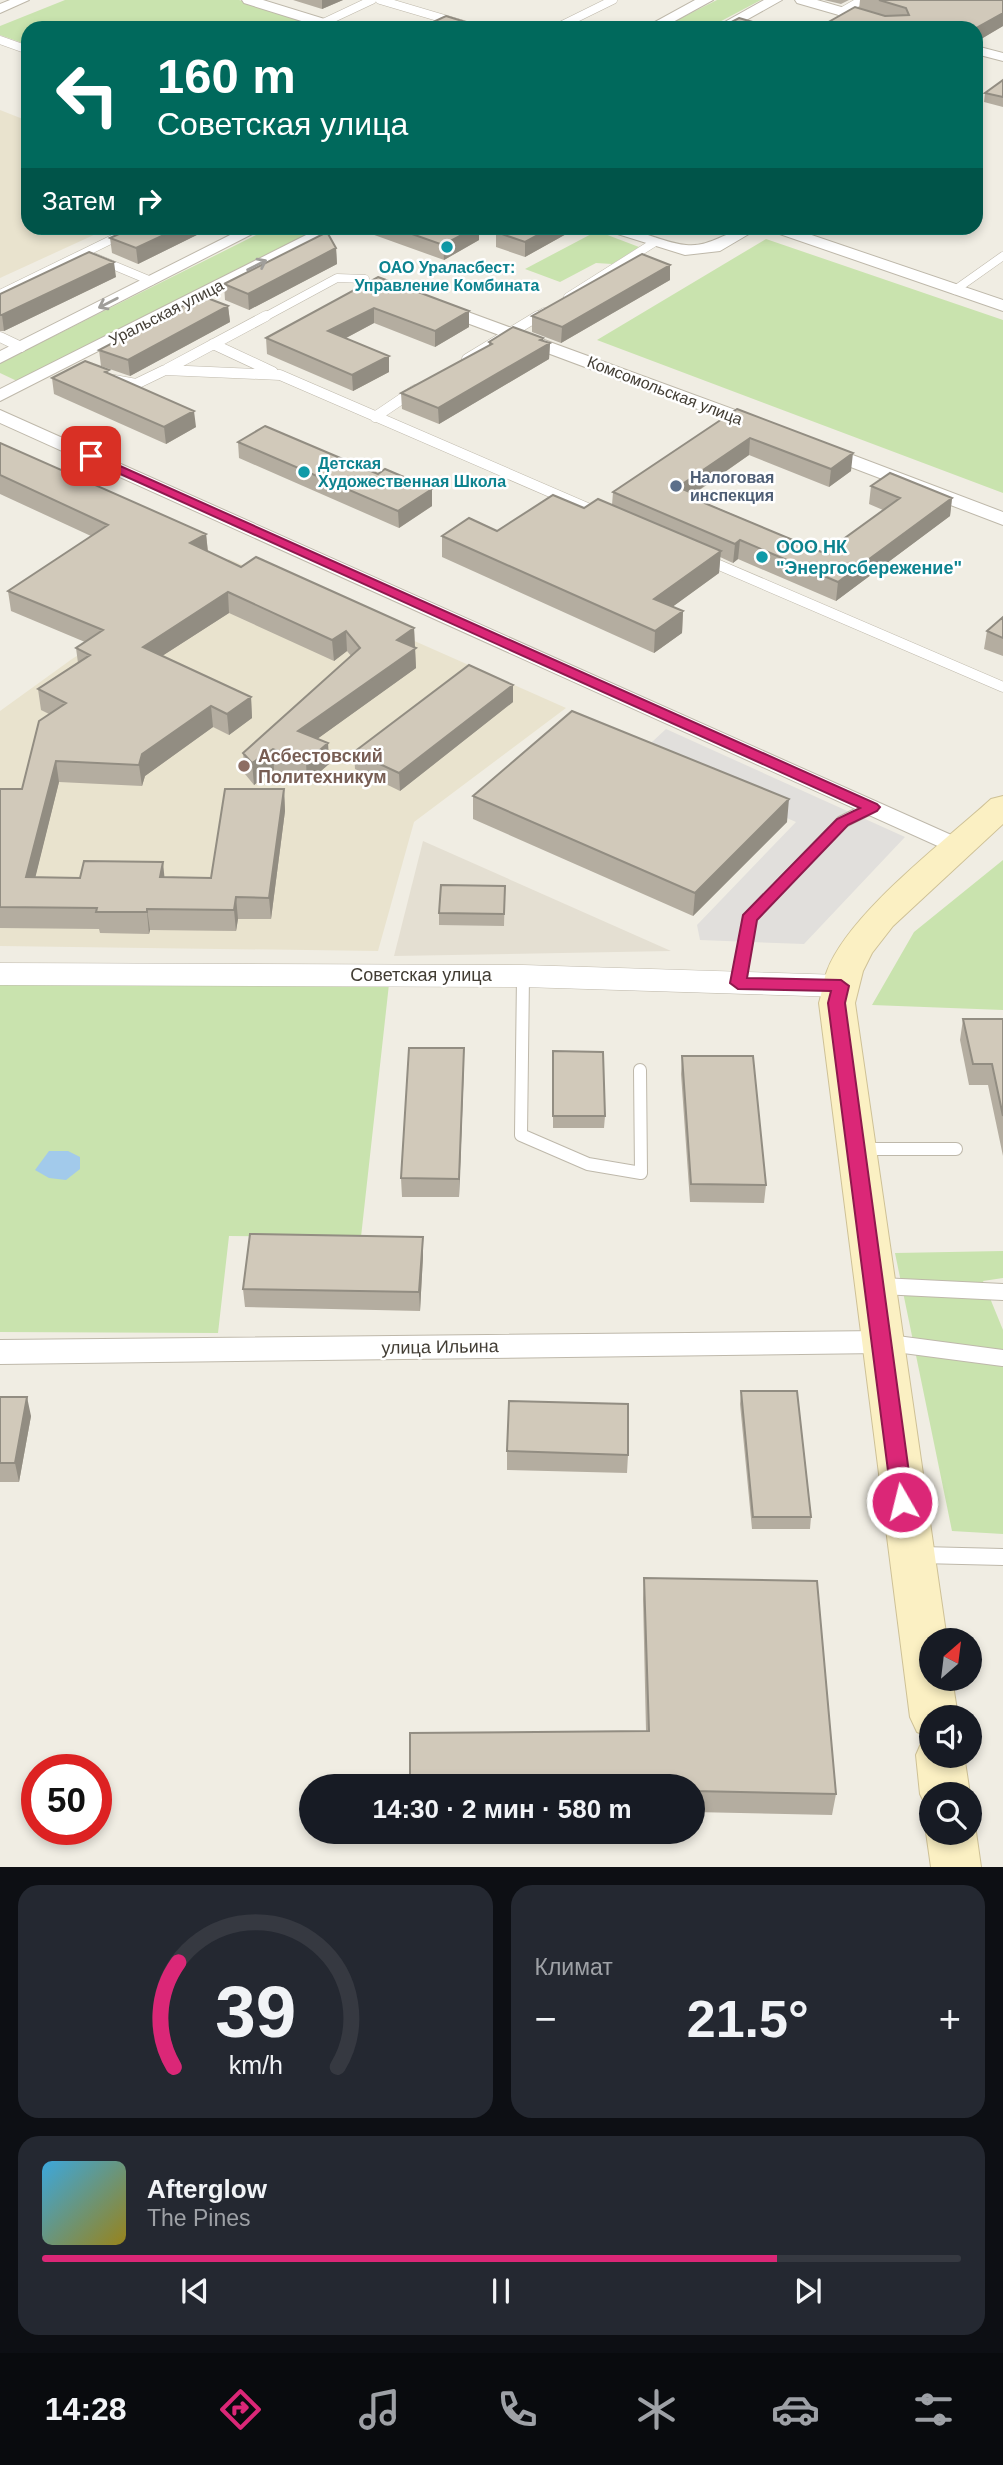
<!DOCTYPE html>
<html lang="ru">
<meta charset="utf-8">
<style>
:root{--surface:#171b24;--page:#242831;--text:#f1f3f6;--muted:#9ea1a6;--line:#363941;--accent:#db2777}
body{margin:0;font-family:Arial,sans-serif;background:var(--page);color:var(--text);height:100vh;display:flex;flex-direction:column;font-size:26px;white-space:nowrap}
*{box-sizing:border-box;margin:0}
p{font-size:23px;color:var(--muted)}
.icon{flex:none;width:38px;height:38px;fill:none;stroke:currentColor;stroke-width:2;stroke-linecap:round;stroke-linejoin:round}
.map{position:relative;height:1867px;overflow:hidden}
.panel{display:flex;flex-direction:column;gap:18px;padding:18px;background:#0d0f14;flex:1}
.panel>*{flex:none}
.hud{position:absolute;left:21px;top:21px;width:962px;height:214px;border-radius:21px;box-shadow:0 4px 10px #0003;background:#00695c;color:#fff;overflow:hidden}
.needle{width:46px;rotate:28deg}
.tools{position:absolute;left:919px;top:1628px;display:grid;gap:14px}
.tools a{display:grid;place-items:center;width:63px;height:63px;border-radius:50%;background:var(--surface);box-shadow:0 4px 10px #0003;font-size:35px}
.speed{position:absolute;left:21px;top:1754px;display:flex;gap:14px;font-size:35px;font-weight:700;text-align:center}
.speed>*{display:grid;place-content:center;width:91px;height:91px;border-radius:50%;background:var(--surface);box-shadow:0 4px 10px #0003;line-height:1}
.speed .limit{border:10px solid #d22;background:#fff;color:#111}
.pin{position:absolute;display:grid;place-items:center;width:60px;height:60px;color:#fff;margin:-30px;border-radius:14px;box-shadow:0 4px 10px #0006}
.me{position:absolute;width:77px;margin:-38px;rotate:352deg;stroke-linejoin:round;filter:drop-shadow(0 0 5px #0008)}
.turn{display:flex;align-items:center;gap:24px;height:147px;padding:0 21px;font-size:32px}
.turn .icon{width:91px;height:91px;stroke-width:2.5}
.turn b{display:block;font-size:49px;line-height:60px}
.then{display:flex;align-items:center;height:66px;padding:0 21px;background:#0003;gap:14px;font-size:26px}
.big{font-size:52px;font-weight:800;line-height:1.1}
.panel .card{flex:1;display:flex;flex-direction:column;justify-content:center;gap:10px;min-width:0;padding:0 24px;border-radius:21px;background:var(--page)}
.panel .dial{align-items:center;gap:0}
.dial svg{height:182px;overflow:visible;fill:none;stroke:var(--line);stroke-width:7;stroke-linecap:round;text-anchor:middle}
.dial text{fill:var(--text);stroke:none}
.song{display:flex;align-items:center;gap:21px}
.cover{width:84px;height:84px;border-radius:10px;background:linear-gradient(135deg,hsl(200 70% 55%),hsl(50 70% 35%))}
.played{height:7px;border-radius:4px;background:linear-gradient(90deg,var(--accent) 80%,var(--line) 80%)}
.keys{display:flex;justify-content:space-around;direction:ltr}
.heat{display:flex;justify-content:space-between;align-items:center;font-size:38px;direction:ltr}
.panel .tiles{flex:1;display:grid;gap:18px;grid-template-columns:1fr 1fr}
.card:last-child{grid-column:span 2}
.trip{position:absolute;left:299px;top:1774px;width:406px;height:70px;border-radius:35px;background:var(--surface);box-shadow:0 4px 10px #0003;font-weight:800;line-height:70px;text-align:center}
.tab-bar{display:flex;height:112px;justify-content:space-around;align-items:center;background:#090b0e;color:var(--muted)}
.tab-bar .icon{width:49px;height:49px}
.tab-bar .current{color:var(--accent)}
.tab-bar b{font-size:32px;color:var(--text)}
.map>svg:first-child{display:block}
.residential{fill:#e4dfd2}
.education{fill:#e9e3ce}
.green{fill:#c9e3ae}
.parking{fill:#e1dfdc}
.water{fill:#a2caeb}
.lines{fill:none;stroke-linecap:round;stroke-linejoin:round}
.service-far3-casing{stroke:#beb8aa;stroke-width:9}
.service-far2-casing{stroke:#beb8aa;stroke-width:11}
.service-far1-casing{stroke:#beb8aa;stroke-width:14}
.service-casing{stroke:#beb8aa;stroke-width:18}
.minor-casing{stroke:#beb8aa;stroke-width:2}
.tertiary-casing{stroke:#beb8aa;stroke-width:1}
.secondary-casing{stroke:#cec196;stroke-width:2}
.service-far3{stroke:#fff;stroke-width:8}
.service-far2{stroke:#fff;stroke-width:10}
.service-far1{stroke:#fff;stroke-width:12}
.service{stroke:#fff;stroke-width:16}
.minor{fill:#fff;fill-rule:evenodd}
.tertiary{fill:#fff;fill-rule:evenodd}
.secondary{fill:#fbf0c3;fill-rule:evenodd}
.wall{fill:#b4ada0}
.shaded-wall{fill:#928d82}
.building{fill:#d1c9ba;stroke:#928d82;stroke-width:2}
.oneway{stroke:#a09e9a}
.route{fill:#db2777;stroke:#8e194d;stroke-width:2}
.culture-dot{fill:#0f9aa8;stroke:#fff;stroke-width:2.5}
.service-dot{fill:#5c6f8a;stroke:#fff;stroke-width:2.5}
.education-dot{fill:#8d6e63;stroke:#fff;stroke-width:2.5}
.labels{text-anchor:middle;stroke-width:5;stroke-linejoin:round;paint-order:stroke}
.far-culture-label{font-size:16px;font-weight:bold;fill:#0d838f;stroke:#fff}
.far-street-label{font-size:16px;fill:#423d34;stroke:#fff}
.far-service-label{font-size:16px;font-weight:bold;fill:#4e5e75;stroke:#fff;text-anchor:start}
.culture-label{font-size:18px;font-weight:bold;fill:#0d838f;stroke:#fff;text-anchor:start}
.education-label{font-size:18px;font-weight:bold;fill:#785e54;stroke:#fff;text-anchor:start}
.street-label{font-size:18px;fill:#423d34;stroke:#fff}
</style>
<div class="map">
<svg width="1003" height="1867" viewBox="0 0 1003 1867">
<rect width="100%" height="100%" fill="#f0ede3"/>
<path class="residential" d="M423 841 671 951 394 956Z"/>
<path class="education" d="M0 110 28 121V228H109L0 278Z
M229 559 566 708 414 822 378 951 0 946V711L72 659Z"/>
<path class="green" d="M65 0H239L332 28H28V45L0 35V26Z
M717 0H761L708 28H661Z
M270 228H319L17 381 0 373V363Z
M597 231 639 247 612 264 596 263 560 282 525 269Z
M766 239 1003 320V493L597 340Z
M1003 860V1010L872 1005 914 932Z
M0 981 389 984 361 1237 229 1236 218 1333 0 1332Z
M1003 1251V1278L983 1281 1003 1330V1534L952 1531 895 1253Z"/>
<path class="parking" d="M666 729 905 837 804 944 700 940 697 925 796 822 639 754Z"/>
<path class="water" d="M49 1151H68L80 1157V1169L66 1180 49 1178 35 1170Z"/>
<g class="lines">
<g class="service-far3-casing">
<path id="service-far3" d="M380 0 475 28
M841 12 862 0
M323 23 372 0
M556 28 613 0
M0 40 28 50
M135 228 84 253 151 281
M955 290 1003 256
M0 294 84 253
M568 297 655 242
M263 318 337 278 365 279
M535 318 544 312"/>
</g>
<g class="service-far2-casing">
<path id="service-far2" d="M0 337 21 347
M213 344 273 372
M467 359 538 316
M167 369 266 316
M114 380 136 384 165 370 280 375 599 513
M375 417 415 390
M705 559 1003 687"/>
</g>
<g class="service-far1-casing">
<path id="service-far1" d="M523 976 521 1135 588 1164 641 1173 640 1070
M738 983 749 918 842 822 872 807
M862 1149H956"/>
</g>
<g class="service-casing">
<path id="service" d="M881 1286 1003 1292
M889 1343 1003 1358
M921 1555 1003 1557"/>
</g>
<g class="minor-casing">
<path id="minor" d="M10 0H29L0 13V4Z
M242 0H263L344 25 346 28H324L244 3Z
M695 0H713L662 28H644Z
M764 0H782L732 28H714Z
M795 0H817L904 25 906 28H884L797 3Z
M976 46 1003 53V61L976 54Z
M244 228H264L0 363V351Z
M320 228H340L0 401V389Z
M606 228C635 225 658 242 686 245 714 248 731 225 759 228L720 251 685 255 608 231Z
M769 228H791L1003 300V311L771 231Z
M438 301 768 422 770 426 761 432 754 430 432 310 429 306 432 302Z
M0 410 967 842 971 847 967 852 959 854 951 852 0 423Z
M821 443 1003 512V525L814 453 812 449Z
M881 1331 891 1334 896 1342 891 1350 881 1353 0 1364V1340Z"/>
</g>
<g class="tertiary-casing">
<path id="tertiary" d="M0 963 523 965 841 975 852 978 857 986 852 994 841 997 523 987 0 985Z"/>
</g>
<g class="secondary-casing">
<path id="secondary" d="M1003 796V824L893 926 872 953 863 971 855 1003 947 1640H931V1678H952L958 1717H931V1755H964L970 1794H931V1811L928 1810 920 1794 916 1755 923 1739 930 1737 917 1732 910 1717 819 1003C822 993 823 981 827 971 849 913 944 842 991 799Z
M970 1818 976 1832 981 1867H931L926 1832 931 1821V1832H970Z"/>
</g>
<use href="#service-far3" class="service-far3"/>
<use href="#service-far2" class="service-far2"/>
<use href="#service-far1" class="service-far1"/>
<use href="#service" class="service"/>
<use href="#minor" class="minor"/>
<use href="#tertiary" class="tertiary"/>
<use href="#secondary" class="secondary"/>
</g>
<path class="wall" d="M293 0H343L322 9Z
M824 0H849L841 4Z
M860 0H1003V26L976 42V28H818L859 9Z
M1003 80V107L984 102 985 93Z
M211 228 138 264 112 253 110 238Z
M365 228H479V240L444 260 366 232Z
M505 228H577L525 257 496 247V232Z
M336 248 337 264 249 310 225 300 224 284Z
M670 265V280L561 343 532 332V316Z
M116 277 4 331H0V294Z
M378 277 469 327 435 347 374 323 346 338 389 356V372L353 391 267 354 266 338Z
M228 306 230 322 130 376 101 366 99 350Z
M543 338V341L550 343 549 359 439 424 402 409 401 393 489 346V342Z
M52 378 196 427 166 444 54 394Z
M737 409 851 471 829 487 749 455 694 494 706 503 824 553 883 510 869 504 871 486 952 498 950 516 836 601 738 559 733 563 720 557 719 573 672 607 683 611 682 633 654 653 442 557V536L497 531 584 508 612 505 613 492Z
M238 442 378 474 432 489V506L399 528 239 458Z
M0 443 206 534 208 551 241 567 414 628 416 668 317 739 328 743 329 764 307 783 274 770 254 785 245 774 243 753 351 656 347 651 334 661 229 613 162 656 251 697 252 718 229 735 213 727 145 776 142 786 59 782 35 877 211 878 284 789 285 811 271 919H238L236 931 150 930 149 934 100 933 99 929 0 928V789H22L49 714 41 710 38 689 78 663 76 648 85 642 11 611 8 591 91 536 0 494Z
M1003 617V656L984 649 987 631Z
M513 685V702L400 791 355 769 354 752Z
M473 796 787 822 693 916 473 819Z
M505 886 504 926 439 925V913Z
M963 1019H1003V1156L988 1085H969L960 1040Z
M464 1048 459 1197H402L401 1178Z
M553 1051 605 1116 604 1128H553Z
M682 1056 766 1185 764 1203 690 1202 681 1074Z
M423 1237V1256L420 1311 245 1307 243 1289Z
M741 1391 811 1517 810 1529H752L740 1404Z
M0 1397 31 1416 19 1482H0Z
M507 1451 628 1455 627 1473 507 1470Z
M644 1578 836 1794 832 1815 693 1812V1787L646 1731 643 1599Z"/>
<path class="shaded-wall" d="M322 0H343L322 9Z
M1003 13V26L976 42V28Z
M179 228H211L138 264 136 248Z
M475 228H479V240L444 260 443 245Z
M551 228H577L525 257V242Z
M336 248 337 264 249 310 248 294Z
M114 262 116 277 4 331 2 315Z
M670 265V280L561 343 562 327Z
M228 306 230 322 130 376 128 360Z
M374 308V323L329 347 328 331Z
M469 311V327L435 347V331Z
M543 338V347L550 343 549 359 439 424 438 408Z
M389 356V372L353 391 352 375Z
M194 411 196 427 166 444 164 427Z
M750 438 749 455 677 505 678 487Z
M853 453 851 471 829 487 831 469Z
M432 489V506L399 528 398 511Z
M952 498 950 516 836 601 838 582Z
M206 534 208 554 190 543Z
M740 540 738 559 733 563 735 544Z
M721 551 719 573 653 621 654 599Z
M228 592 229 613 145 667 143 647Z
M683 611 682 633 654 653 655 631Z
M414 628 416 668 299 752 298 731 397 640Z
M346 631 347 651 334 661 332 640Z
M513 685V702L400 791 399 773Z
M251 697 252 718 229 735 227 714Z
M211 706 213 727 145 776 142 786 139 765 142 754Z
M328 743 329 764 307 783 306 762Z
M273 749 274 770 254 785 252 763Z
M56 761 59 782 30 899 26 877Z
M284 789 285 811 271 919 269 898Z
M789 799 787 822 693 916 695 893Z
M163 862 165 883 160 877Z
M236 897 238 919 236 931 234 910Z
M147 909 150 930 149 934 147 912Z
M464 1048V1066L459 1197V1179Z
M423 1237V1256L420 1311 419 1292Z
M27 1397 31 1416 19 1482 15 1463Z"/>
<path class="building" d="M879 0H1003V13L976 28H818L855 7 885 16 909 15 906 8Z
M446 16 485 28H420Z
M739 18 773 28H720Z
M1003 80V97L985 93Z
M132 228H179L136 248 110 238Z
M395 228H475L443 245Z
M505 228H551L525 242 496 232Z
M327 232 336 248 248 294 224 284Z
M89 252 114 262 2 315H0V294Z
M642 254 670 265 562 327 532 316Z
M378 277 469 311 435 331 374 308 328 331 389 356 352 375 266 338Z
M202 296 228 306 128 360 99 350Z
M513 327 543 338 540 340 550 343 438 408 401 393 492 344 489 342Z
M85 361 109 370 105 372 194 411 164 427 52 378Z
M737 409 853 453 831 469 750 438 678 487 706 499 702 502 824 553 900 498 871 486 890 473 952 498 838 582 740 540 735 544 613 492Z
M265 426 378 474 385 469 432 489 398 511 238 442Z
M0 443 206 534 190 543 241 567 256 557 414 628 397 640 416 648 298 731 328 743 306 762 273 749 252 763 243 753 360 648 346 631 332 640 228 592 143 647 251 697 227 714 211 706 142 754 139 765 56 761 26 877 80 878 84 861 163 862 160 877 211 878 225 789H284L269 898 236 897 234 910 147 909V912H96L97 908 0 907V789H22L39 721 66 703 38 689 90 655 76 648 103 630 8 591 108 525 0 475Z
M553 495 584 508 598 499 721 551 654 599 683 611 655 631 442 536 469 518 497 531Z
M1003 617V638L987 631Z
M469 665 513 685 399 773 354 752Z
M572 711 789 799 695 893 473 796Z
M441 885 505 886 504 914 439 913Z
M963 1019H1003V1116L992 1064H973Z
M409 1048H464L459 1179 401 1178Z
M553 1051 603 1052 605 1116H553Z
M682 1056H753L766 1185 691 1184Z
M250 1234 423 1237 419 1292 243 1289Z
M741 1391H797L811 1517H753Z
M0 1397H27L15 1463H0Z
M509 1401 628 1404V1455L507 1451Z
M644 1578 817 1581 836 1794 693 1791V1787H410V1733L649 1731Z"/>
<defs><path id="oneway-shaft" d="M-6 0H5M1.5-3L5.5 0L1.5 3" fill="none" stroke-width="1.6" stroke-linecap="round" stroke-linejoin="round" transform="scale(1.75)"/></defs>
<g class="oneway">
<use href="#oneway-shaft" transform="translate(257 265) rotate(-27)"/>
<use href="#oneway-shaft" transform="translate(108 303) rotate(153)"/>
</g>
<path class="route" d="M91 453 877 804 880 807 877 811 848 825 757 920 747 978 841 980 849 986 845 1003 913 1502 910 1507 902 1510 895 1507 892 1502 828 1003 831 991 738 989 730 983 743 915 837 819 860 808 87 459V454Z"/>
<g class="culture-dot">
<circle cx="447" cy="247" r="7"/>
<circle cx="304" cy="472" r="7"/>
<circle cx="762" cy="557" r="7"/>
</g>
<circle class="service-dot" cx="676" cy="486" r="7"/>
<circle class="education-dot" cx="244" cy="766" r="7"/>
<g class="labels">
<g class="far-culture-label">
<text x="447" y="273">ОАО Ураласбест:<tspan x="447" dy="18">Управление Комбината</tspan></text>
<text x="318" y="469" text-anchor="start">Детская<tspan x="318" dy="18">Художественная Школа</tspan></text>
</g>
<g class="far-street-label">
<text transform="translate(166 312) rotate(-27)" y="6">Уральская улица</text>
<text transform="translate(665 390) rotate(21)" y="6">Комсомольская улица</text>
</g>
<g class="far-service-label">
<text x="690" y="483">Налоговая<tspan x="690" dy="18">инспекция</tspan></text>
</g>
<g class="culture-label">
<text x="776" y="553">ООО НК<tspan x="776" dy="21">"Энергосбережение"</tspan></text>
</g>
<g class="education-label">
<text x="258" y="762">Асбестовский<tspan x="258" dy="21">Политехникум</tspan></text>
</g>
<g class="street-label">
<text x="421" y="981">Советская улица</text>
<text transform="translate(440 1347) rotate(-1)" y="6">улица Ильина</text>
</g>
</g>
</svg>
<div class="tools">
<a><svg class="needle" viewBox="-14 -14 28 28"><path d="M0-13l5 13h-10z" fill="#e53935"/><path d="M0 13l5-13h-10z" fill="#9ea1a6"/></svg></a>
<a><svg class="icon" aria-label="sound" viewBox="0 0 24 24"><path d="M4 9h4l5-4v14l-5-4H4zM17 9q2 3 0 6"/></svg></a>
<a><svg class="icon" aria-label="search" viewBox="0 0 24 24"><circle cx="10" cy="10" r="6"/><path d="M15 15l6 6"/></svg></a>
</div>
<div class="speed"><div class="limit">50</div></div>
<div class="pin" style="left:91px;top:456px;background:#d93025"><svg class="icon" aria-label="arrive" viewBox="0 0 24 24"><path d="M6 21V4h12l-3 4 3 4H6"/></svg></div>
<svg class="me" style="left:902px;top:1502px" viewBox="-20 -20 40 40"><circle r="17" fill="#db2777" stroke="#fff" stroke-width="3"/><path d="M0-11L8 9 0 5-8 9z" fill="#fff"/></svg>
<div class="trip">14:30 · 2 мин · 580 m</div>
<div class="hud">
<div class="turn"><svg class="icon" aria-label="left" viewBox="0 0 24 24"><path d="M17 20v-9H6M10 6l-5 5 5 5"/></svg><div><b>160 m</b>Советская улица</div></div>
<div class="then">Затем<svg class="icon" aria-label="right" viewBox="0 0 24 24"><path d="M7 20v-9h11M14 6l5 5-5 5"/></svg></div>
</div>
</div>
<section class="panel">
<div class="tiles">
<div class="card dial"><svg viewBox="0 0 100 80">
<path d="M14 69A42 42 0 1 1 86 69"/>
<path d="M14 69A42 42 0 0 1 16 23" stroke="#db2777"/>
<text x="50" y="56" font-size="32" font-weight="700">39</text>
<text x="50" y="72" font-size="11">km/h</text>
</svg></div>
<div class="card"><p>Климат</p>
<div class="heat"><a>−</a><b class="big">21.5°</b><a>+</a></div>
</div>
<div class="card">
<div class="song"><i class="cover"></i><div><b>Afterglow</b><p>The Pines</p></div></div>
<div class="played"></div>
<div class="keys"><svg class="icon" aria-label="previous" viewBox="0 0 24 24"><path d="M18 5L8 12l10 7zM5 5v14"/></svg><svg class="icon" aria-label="pause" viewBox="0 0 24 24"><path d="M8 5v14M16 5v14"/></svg><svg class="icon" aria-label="next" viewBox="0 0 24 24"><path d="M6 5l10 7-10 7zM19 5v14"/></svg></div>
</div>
</div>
</section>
<nav class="tab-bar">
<b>14:28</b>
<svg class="icon current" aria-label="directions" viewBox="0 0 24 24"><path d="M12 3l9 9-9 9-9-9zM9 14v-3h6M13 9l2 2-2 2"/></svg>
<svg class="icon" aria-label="music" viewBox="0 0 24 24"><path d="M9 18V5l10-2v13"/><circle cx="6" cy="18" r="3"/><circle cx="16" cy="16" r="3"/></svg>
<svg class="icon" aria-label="phone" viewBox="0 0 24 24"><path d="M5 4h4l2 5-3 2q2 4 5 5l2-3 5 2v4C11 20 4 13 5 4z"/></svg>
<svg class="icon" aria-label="climate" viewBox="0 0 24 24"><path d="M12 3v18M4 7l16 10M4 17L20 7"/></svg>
<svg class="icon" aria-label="car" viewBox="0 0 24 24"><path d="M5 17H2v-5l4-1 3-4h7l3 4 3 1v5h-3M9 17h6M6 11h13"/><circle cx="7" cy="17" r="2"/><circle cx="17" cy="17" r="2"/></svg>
<svg class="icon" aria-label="filters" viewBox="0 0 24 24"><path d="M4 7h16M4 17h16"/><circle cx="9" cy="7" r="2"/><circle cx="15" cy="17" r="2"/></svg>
</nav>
